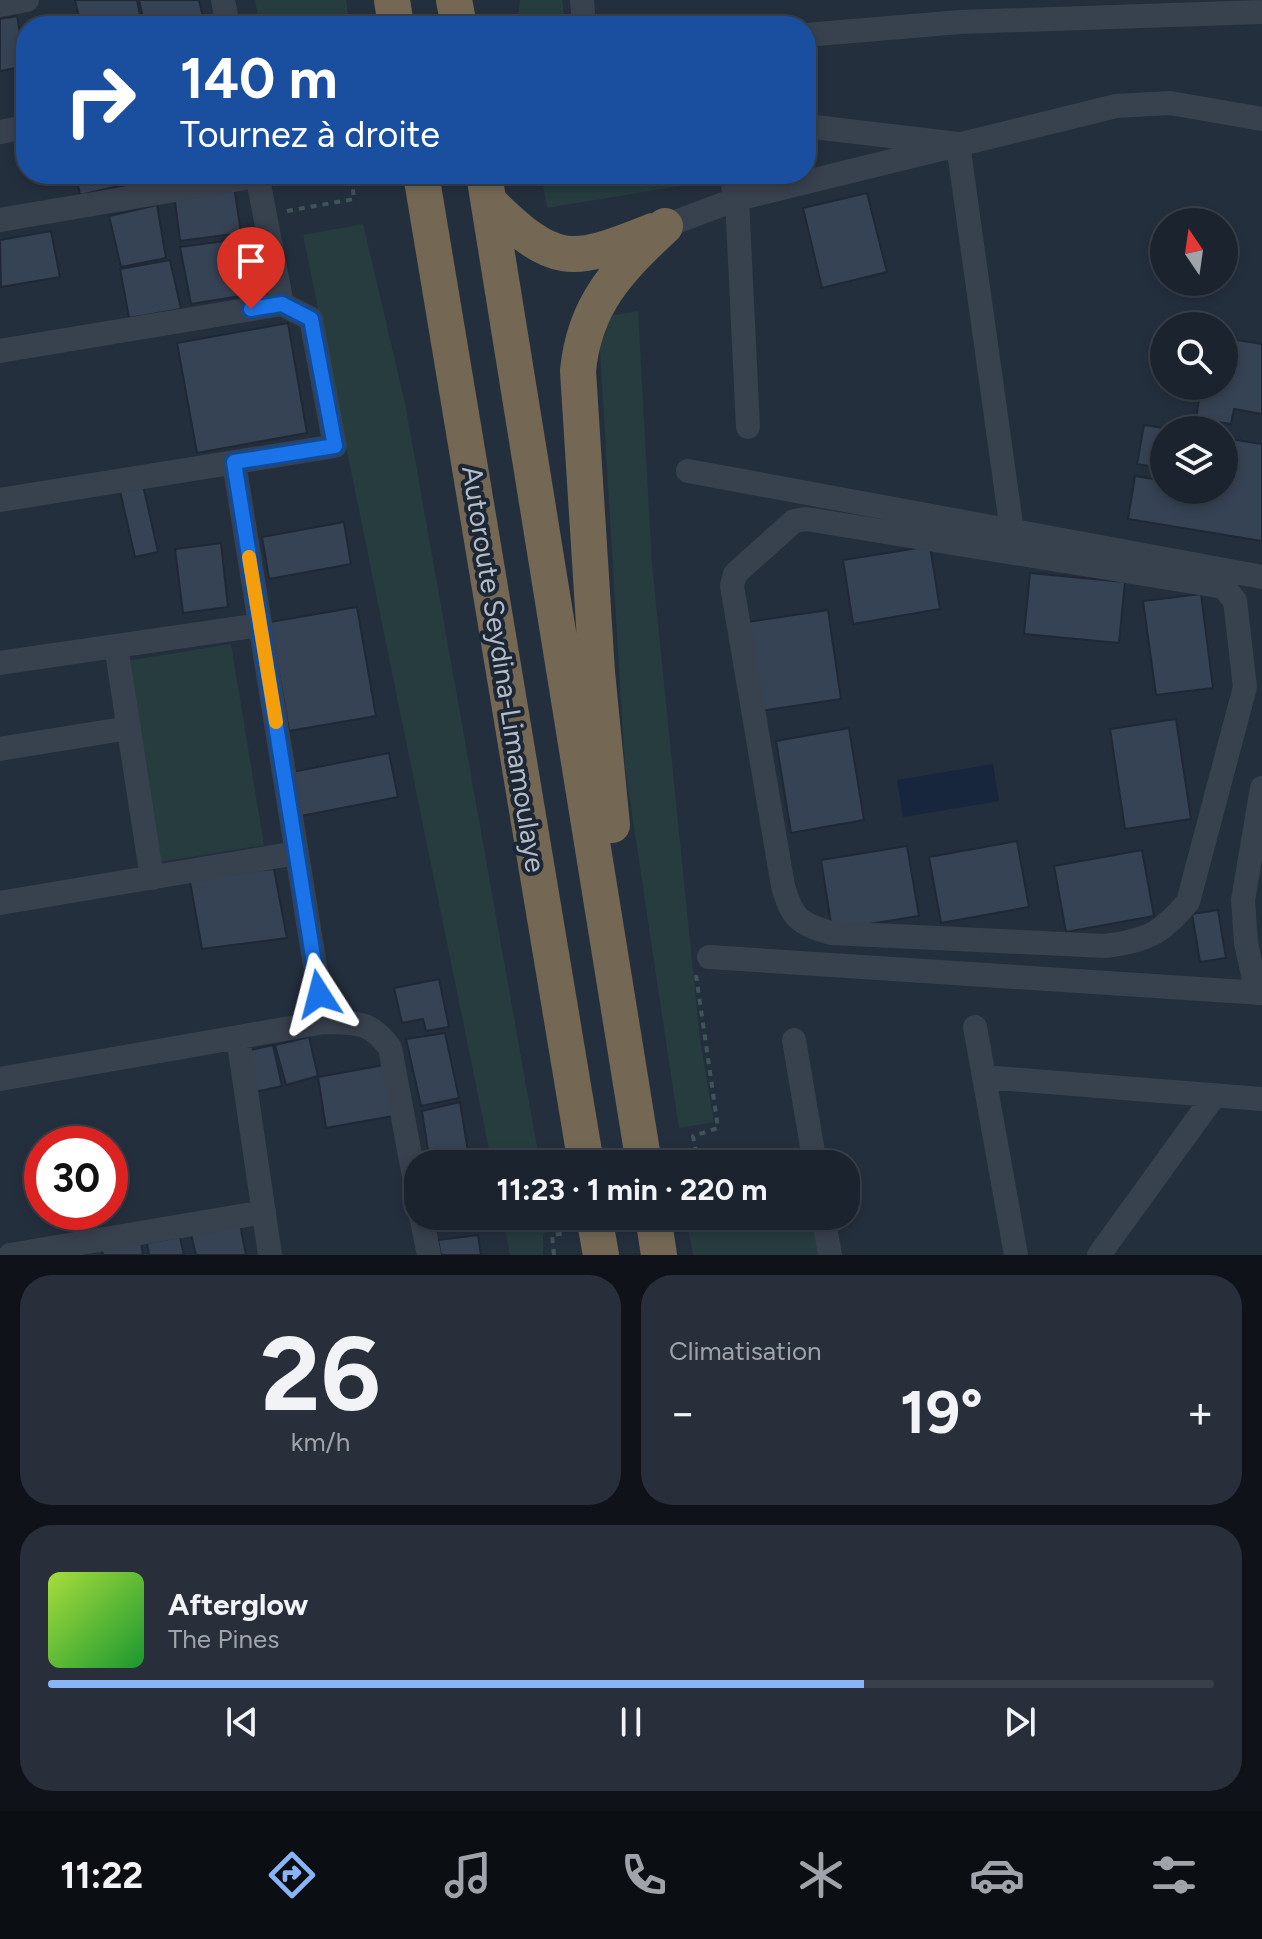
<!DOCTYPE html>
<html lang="fr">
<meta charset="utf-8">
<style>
:root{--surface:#1b232e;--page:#282f3a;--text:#f1f3f6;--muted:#a0a4aa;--line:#39404a;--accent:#8ab4f8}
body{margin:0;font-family:Figtree,sans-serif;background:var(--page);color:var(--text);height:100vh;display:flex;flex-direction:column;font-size:30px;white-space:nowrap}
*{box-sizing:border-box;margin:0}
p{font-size:26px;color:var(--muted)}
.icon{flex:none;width:44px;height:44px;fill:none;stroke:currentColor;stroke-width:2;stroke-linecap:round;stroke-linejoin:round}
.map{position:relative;height:1255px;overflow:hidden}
.panel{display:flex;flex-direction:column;gap:20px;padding:20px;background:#0f1319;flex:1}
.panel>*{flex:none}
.hud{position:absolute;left:16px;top:16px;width:800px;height:168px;border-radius:32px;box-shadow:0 4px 12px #0003,0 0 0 2px var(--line);background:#1a4fa0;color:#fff;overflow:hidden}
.needle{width:52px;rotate:347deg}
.tools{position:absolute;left:1150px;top:208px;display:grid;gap:16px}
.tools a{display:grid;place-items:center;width:88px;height:88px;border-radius:50%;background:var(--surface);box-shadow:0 4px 12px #0003,0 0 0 2px var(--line);font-size:40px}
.speed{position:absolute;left:24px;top:1126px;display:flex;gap:16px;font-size:40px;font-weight:700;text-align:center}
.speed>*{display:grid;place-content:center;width:104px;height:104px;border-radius:50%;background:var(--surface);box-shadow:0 4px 12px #0003,0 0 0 2px var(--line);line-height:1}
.speed .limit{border:12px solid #d22;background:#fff;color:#111}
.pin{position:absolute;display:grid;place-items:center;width:68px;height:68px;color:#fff;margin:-82px -34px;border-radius:50% 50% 50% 0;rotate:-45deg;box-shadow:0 0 8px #0007}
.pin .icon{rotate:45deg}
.me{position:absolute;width:88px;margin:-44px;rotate:351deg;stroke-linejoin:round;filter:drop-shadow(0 0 6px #0008)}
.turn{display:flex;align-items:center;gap:28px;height:168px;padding:0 32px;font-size:36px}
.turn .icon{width:104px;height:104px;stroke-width:2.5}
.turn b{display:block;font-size:56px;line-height:68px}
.big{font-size:60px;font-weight:700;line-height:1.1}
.panel .card{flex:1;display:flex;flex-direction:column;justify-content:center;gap:12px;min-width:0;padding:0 28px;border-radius:32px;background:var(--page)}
.panel .dial{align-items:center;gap:0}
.dial b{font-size:104px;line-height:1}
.song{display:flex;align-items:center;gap:24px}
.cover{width:96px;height:96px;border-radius:12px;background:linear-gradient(135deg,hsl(80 70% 55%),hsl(130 70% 35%))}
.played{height:8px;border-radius:4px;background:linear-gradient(90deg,var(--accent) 70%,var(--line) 70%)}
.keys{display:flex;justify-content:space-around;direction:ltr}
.heat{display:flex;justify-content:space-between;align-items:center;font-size:44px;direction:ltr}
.panel .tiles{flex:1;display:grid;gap:20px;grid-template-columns:1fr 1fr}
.card:last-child{grid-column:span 2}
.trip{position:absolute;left:404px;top:1150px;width:456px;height:80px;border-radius:32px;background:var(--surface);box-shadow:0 4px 12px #0003,0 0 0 2px var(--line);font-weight:700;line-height:80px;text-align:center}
.tab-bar{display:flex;height:128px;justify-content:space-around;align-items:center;background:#0b0e12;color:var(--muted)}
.tab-bar .icon{width:56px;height:56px}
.tab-bar .active{color:var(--accent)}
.tab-bar b{font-size:36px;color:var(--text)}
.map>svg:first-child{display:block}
.green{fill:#263c3f}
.water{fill:#17263c}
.building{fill:#364354;stroke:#1f2835;stroke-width:2}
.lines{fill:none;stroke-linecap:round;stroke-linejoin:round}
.path{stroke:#3f5557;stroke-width:4;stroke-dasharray:6 6;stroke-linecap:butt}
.minor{stroke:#38414e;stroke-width:24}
.highway{stroke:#746855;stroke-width:36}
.route-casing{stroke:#114b97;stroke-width:20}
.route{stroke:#1a73e8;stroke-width:14}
.slow{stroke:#f59e0b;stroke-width:14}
.labels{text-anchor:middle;stroke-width:8;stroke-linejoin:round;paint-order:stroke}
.street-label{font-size:28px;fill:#b4bcc9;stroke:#1d2633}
</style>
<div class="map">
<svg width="1262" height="1255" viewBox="0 0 1262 1255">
<rect width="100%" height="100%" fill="#242f3e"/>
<path class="green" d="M255 0H346L350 26H260Z
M520 0H562L566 26H517Z
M541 174H684L698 183 547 208Z
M363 224 405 403 540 1164H492L303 235Z
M638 311 652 564 700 1040 714 1122 679 1128 625 767 598 318Z
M231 644 264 845 160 862 126 661Z
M502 1216H548L551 1231 543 1234V1255H510Z
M719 1216H811L818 1255H693L687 1223Z"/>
<path class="water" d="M993 764 999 801 903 817 897 780Z"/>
<path class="building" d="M75 0H137L142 26H81Z
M139 0H199L205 26H145Z
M17 16 26 66 0 71V19Z
M76 174H125L127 184 80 195Z
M234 185 241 233 180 241 174 193Z
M867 193 887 272 822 288 803 208Z
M157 205 166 258 121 267 109 216Z
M51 231 60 277 1 287 0 240Z
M240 239 247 295 191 304 180 247Z
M170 260 181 309 129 318 120 269Z
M288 323 307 433 197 453 177 343Z
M1224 338 1262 344V414L1234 409 1231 424 1196 419 1201 386H1224Z
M1144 425 1176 430H1164V490H1224V438L1262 444V541L1128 519 1135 476 1160 480 1162 468 1137 464Z
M143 485 158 552 135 557 120 491Z
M344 522 351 564 269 579 262 537Z
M221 543 228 607 183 613 175 549Z
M930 546 940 609 853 624 843 560Z
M1030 573 1125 582 1119 643 1024 634Z
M1201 594 1213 688 1156 695 1143 601Z
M357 607 376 716 289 731 270 622Z
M828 610 841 699 761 711 747 622Z
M1176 719 1191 819 1125 829 1110 729Z
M849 728 864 820 791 833 776 741Z
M389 753 398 797 301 816 292 772Z
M1017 841 1029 907 941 923 929 857Z
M907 846 919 916 832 930 821 860Z
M1142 850 1154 916 1066 932 1054 866Z
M274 869 287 938 202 949 189 876Z
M1218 910 1226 958 1200 962 1192 914Z
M439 979 449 1027 426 1031 423 1019 402 1023 394 988Z
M445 1033 459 1098 421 1106 406 1039Z
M309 1037 318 1076 286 1085 275 1045Z
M273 1045 282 1086 251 1093 242 1052Z
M384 1065 393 1116 326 1128 318 1077Z
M460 1102 470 1164H430L422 1111Z
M240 1224 246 1255H196L191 1234Z
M478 1235 481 1255H441L438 1240Z
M140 1237 143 1255H103L101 1244Z
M180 1237 184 1255H149L147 1243Z"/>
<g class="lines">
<path class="path" d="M510 26 518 20 531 26
M287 211 354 199 351 174
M696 975 718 1128 693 1136 698 1164
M554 1255 552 1235 567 1233"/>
<path class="minor" d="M223 0 228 26
M582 0 584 26
M0 5 27 0
M806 35 960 22 1262 12
M806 126 958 144 1012 531
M0 132 26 127
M257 174 282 304
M730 174 737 199 748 427
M0 220 257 176
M665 226 737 199 1116 106 1170 103 1262 119
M0 351 282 304 311 319 335 446 0 500
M234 462 324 1022
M688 471 1262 577
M806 519 1224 587 1235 601 1245 687 1188 902C1160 935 1147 940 1105 946L831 933C799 924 792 918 783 886L732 586 735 574 794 521Z
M116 646 152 878
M0 663 260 625
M0 749 129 728
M0 903 297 853
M709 957 1262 993
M1257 993 1246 943 1243 900 1262 788
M975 1027 1016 1255
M238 1037 270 1255
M794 1040 815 1164
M984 1077 1262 1099
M0 1079 324 1022C356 1023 370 1020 390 1048L418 1198
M421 1216 429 1255
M823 1216 830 1255
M10 1255 264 1212
M1099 1255 1214 1096"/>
<path class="highway" d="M392 0 396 26
M454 0 459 26
M421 174 586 1164
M484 174 644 1164
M489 202C554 266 569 265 653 231
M612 825 597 672 578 371C584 305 618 270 665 226
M594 1216 601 1255
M653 1216 659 1255"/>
</g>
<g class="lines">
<g class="route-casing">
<path id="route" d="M251 309 282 304 311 319 335 446 234 462 319 994"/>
</g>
<use href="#route" class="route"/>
<path class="slow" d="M249 557 276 722"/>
</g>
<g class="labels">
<g class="street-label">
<text transform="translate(504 669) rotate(81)" y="10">Autoroute Seydina-Limamoulaye</text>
</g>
</g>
</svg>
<div class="tools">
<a><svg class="needle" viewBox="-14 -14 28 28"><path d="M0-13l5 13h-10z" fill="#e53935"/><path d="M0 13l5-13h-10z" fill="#a0a4aa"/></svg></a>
<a><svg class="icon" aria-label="search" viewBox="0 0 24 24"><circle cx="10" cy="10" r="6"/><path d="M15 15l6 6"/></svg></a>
<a><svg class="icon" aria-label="layers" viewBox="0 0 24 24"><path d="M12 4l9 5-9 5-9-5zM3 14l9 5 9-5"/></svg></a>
</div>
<div class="speed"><div class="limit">30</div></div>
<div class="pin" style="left:251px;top:309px;background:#d93025"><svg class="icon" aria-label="arrive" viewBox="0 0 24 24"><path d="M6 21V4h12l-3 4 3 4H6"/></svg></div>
<svg class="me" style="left:319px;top:994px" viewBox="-20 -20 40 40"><path d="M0-17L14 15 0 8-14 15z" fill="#1a73e8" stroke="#fff" stroke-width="4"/></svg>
<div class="trip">11:23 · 1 min · 220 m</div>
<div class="hud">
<div class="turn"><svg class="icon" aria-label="right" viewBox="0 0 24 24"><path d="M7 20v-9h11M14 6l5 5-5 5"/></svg><div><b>140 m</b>Tournez à droite</div></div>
</div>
</div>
<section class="panel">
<div class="tiles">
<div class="card dial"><b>26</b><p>km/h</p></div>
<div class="card"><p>Climatisation</p>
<div class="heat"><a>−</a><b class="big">19°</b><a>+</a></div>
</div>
<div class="card">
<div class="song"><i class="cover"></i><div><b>Afterglow</b><p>The Pines</p></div></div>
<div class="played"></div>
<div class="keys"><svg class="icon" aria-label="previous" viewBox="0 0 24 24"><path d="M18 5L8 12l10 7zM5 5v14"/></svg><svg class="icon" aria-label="pause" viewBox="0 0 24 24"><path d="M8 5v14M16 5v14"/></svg><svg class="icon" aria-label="next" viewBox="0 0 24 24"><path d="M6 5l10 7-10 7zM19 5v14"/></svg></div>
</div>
</div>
</section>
<nav class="tab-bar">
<b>11:22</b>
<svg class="icon active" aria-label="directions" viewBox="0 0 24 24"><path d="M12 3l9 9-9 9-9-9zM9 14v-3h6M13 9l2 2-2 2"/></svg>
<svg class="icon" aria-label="music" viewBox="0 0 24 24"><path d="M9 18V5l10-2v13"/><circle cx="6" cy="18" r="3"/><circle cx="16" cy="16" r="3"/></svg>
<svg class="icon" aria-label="phone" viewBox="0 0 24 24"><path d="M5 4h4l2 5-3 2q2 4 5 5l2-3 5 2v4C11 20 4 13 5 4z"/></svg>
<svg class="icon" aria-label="climate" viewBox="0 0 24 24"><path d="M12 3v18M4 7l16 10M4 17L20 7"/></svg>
<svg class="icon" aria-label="car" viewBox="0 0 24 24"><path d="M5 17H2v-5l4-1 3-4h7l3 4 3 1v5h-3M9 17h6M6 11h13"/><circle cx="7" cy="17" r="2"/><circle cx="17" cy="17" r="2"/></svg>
<svg class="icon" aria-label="filters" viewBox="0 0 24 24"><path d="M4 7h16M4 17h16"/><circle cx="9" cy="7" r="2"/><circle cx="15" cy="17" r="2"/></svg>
</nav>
